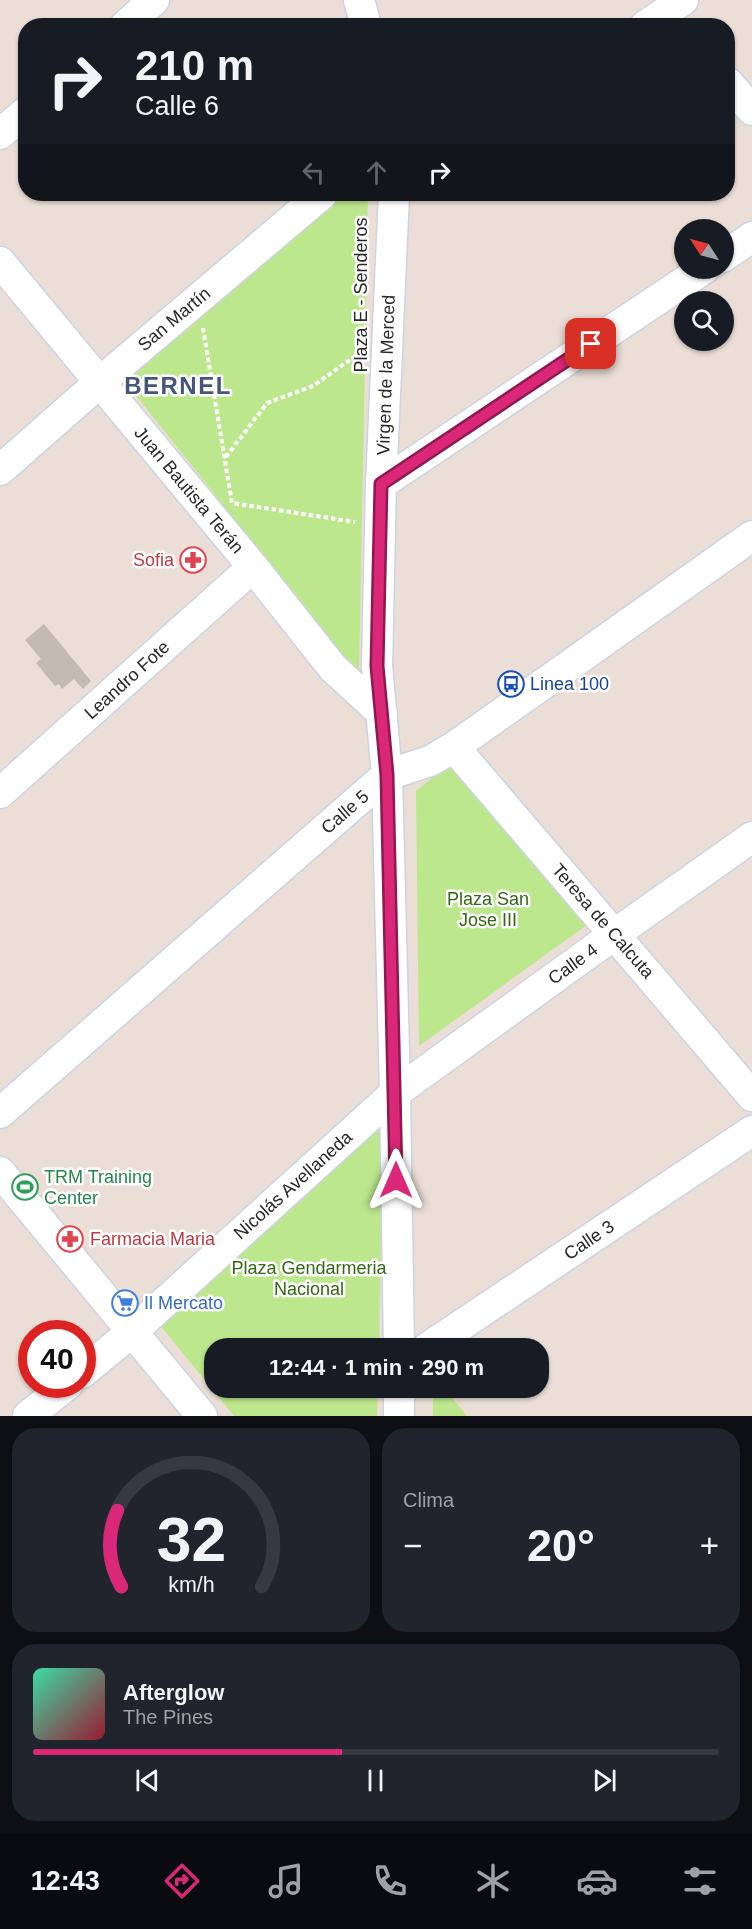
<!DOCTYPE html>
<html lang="es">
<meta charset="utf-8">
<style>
:root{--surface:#171b24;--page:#20242c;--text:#f1f3f6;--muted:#9ea1a6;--line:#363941;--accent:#db2777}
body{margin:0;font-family:Arial,sans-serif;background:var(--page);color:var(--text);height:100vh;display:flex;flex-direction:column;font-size:22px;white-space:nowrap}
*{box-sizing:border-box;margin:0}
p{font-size:20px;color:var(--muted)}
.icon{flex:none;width:33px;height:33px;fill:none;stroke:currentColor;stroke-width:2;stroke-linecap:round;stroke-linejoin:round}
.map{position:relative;height:1416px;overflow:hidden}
.sheet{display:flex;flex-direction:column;gap:12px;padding:12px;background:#0d0f14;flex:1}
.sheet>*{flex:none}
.banner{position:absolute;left:18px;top:18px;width:717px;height:183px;border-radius:24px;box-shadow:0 2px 4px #0004;background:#171b24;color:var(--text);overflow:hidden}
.needle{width:39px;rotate:306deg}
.fabs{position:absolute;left:674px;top:219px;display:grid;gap:12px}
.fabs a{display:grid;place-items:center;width:60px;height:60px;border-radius:50%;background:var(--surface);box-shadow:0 2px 4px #0004;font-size:30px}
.speed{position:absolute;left:18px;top:1320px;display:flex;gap:12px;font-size:30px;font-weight:700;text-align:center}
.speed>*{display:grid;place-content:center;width:78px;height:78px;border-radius:50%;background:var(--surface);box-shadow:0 2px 4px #0004;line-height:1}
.speed .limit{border:9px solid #d22;background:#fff;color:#111}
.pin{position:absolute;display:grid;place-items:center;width:51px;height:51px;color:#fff;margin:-26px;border-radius:12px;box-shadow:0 3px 9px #0006}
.me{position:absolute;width:66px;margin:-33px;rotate:0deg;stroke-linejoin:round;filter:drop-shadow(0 0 4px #0008)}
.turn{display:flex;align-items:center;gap:21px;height:126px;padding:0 18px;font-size:27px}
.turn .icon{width:78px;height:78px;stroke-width:2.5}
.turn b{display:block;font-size:42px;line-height:51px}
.lanes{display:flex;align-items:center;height:57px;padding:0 18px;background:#0003;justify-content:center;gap:30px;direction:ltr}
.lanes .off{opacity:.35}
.big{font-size:45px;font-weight:600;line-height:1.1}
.sheet .card{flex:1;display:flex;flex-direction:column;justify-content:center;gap:9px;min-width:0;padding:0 21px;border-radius:24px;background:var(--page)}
.sheet .dial{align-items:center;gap:0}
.dial svg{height:156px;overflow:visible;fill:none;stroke:var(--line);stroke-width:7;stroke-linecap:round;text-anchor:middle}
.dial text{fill:var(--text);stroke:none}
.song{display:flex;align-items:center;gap:18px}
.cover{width:72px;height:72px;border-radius:9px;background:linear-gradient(135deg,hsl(160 70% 55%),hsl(350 70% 35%))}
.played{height:6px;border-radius:3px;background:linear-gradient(90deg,var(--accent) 45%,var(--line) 45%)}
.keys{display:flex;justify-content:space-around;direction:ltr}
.heat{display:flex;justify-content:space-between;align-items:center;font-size:33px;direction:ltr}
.sheet .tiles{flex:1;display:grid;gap:12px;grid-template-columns:1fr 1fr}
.card:last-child{grid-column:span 2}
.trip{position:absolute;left:204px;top:1338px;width:345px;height:60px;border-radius:24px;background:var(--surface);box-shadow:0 2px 4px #0004;font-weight:600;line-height:60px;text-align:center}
.menu{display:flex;height:96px;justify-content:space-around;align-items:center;background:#090b0e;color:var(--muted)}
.menu .icon{width:42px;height:42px}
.menu .current{color:var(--accent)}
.menu b{font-size:27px;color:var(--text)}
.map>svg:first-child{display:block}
.green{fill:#bce78d}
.building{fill:#c2bab3}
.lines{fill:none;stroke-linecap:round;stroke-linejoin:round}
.minor-casing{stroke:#ccd4e2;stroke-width:33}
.path{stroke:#fff;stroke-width:4;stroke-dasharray:4.5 3;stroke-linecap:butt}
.minor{stroke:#fff;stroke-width:30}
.route-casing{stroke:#8e194d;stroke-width:15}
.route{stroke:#db2777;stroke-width:10}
.labels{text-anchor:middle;stroke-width:5;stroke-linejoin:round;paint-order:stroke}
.street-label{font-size:18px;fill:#272727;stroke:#fff}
.health-label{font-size:18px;fill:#be3a42;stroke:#fff;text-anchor:end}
.transit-label{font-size:18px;fill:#164399;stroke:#fff;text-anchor:start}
.park-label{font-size:18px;fill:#336713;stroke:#fff}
.leisure-label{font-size:18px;fill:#27864d;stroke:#fff;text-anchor:start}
.shop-label{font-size:18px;fill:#366cbe;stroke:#fff;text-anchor:start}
.district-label{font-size:24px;font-weight:bold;letter-spacing:1.5px;fill:#44577a;stroke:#fff}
</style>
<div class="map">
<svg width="752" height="1416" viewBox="0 0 752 1416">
<rect width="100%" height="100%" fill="#ebded6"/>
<path class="green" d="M337 194H368L359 676 123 379Z
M454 760 591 922 419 1046 416 791Z
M383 1118 379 1348H214V1388H378L377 1416H234L155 1319Z
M433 1388H444L467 1416H433Z"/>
<path class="building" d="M44 624 91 681 83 689 74 679 62 689 59 684 55 686 36 663 41 659 25 640Z"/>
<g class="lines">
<g class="minor-casing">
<path id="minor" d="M359 0 366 26
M125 26 154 0
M645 26 683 0
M728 83 752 110
M0 134 26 112
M394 194 381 484 377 666 387 775 395 1093 399 1348
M723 257 752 237
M0 262 253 567 333 668 382 713
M0 470 100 382 322 194
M381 484 705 268
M454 747 752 1096
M0 793 253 567
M0 1113 387 775 430 761 454 747 752 536
M0 1172 202 1416
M427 1348 752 1131
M82 1373 133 1331 395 1093 615 934 752 837
M28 1416 68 1384
M399 1416V1388"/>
</g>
<path class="path" d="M203 328 232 503 355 522
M226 457 267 403 313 386 361 352"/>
<use href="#minor" class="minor"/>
</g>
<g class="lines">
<g class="route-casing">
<path id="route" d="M396 1180 387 775 377 666 381 484 591 344"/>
</g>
<use href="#route" class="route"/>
</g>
<defs>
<g id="pharmacy-ring" transform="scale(1.35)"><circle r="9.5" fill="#fff" stroke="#e0444e" stroke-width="1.5"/><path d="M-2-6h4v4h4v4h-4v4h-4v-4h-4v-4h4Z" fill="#e0444e"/></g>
<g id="bus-ring" transform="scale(1.35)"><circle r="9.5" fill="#fff" stroke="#1a4fb4" stroke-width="1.5"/><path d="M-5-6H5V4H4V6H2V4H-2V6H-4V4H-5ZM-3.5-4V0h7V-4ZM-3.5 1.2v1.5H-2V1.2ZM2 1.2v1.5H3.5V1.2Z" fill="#1a4fb4"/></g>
<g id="stadium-ring" transform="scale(1.35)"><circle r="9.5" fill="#fff" stroke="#2e9e5b" stroke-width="1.5"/><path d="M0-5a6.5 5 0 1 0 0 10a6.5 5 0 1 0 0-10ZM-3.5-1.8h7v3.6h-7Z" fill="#2e9e5b"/></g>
<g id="supermarket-ring" transform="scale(1.35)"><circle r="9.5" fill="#fff" stroke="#3f7fe0" stroke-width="1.5"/><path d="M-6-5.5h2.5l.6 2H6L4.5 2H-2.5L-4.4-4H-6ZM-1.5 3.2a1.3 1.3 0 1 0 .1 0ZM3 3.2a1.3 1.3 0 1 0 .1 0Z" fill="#3f7fe0"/></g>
</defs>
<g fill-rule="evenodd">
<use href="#pharmacy-ring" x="193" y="560"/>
<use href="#bus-ring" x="511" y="684"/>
<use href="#stadium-ring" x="25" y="1187"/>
<use href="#pharmacy-ring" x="70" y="1239"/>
<use href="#supermarket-ring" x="125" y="1303"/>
</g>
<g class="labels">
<g class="street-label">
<text transform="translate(361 295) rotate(-90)" y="6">Plaza E - Senderos</text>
<text transform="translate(174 319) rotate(-40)" y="6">San Martín</text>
<text transform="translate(386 375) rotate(-88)" y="6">Virgen de la Merced</text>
<text transform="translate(189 490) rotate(50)" y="6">Juan Bautista Terán</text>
<text transform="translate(127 680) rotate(-42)" y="6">Leandro Fote</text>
<text transform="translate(345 812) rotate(-41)" y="6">Calle 5</text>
<text transform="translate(603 921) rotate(49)" y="6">Teresa de Calcuta</text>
<text transform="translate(573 964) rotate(-36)" y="6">Calle 4</text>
<text transform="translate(293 1185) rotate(-42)" y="6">Nicolás Avellaneda</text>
<text transform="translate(589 1240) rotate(-34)" y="6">Calle 3</text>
</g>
<g class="health-label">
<text x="174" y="566">Sofia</text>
<text x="90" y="1245" text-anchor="start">Farmacia Maria</text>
</g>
<g class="transit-label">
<text x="530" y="690">Linea 100</text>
</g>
<g class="park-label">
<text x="488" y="905">Plaza San<tspan x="488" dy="21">Jose III</tspan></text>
<text x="309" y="1274">Plaza Gendarmeria<tspan x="309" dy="21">Nacional</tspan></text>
</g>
<g class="leisure-label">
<text x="44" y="1183">TRM Training<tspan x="44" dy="21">Center</tspan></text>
</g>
<g class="shop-label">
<text x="144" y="1309">Il Mercato</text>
</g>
<g class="district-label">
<text x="178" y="394">BERNEL</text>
</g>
</g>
</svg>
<div class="fabs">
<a><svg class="needle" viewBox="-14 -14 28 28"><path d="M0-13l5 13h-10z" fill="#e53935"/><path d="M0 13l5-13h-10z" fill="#9ea1a6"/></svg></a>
<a><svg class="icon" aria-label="search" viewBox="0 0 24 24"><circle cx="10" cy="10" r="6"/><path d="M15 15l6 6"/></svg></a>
</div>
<div class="speed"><div class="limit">40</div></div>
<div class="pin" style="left:591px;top:344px;background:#d93025"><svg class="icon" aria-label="arrive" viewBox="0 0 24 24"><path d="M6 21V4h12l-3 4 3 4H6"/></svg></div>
<svg class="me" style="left:396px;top:1180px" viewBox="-20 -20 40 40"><path d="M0-17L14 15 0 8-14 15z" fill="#db2777" stroke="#fff" stroke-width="4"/></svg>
<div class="trip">12:44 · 1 min · 290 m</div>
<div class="banner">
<div class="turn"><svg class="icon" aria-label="right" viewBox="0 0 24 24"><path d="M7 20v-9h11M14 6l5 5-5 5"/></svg><div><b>210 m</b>Calle 6</div></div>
<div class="lanes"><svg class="icon off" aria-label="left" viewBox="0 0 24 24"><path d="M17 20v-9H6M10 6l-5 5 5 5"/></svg><svg class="icon off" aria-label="ahead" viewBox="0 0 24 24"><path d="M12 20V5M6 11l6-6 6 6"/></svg><svg class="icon" aria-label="right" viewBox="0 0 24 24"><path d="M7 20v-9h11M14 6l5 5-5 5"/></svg></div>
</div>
</div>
<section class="sheet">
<div class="tiles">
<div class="card dial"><svg viewBox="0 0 100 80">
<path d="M14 69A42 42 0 1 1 86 69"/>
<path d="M14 69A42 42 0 0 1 12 30" stroke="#db2777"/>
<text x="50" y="56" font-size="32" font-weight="700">32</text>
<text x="50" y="72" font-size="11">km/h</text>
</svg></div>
<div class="card"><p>Clima</p>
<div class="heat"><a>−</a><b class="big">20°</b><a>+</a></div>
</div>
<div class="card">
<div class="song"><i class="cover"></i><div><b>Afterglow</b><p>The Pines</p></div></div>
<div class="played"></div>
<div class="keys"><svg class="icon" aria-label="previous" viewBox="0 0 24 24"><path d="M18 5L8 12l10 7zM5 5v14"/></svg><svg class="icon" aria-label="pause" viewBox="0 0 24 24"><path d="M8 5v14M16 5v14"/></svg><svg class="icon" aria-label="next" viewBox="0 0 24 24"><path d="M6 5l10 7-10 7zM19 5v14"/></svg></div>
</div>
</div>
</section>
<nav class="menu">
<b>12:43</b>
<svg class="icon current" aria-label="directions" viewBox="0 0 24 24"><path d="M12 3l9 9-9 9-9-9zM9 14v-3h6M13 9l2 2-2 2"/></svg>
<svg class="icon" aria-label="music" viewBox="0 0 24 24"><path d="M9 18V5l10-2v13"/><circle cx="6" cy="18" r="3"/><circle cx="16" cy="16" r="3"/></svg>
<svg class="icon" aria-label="phone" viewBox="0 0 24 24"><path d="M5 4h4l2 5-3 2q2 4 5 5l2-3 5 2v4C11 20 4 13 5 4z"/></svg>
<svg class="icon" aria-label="climate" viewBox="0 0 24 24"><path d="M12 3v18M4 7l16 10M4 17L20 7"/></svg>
<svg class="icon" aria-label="car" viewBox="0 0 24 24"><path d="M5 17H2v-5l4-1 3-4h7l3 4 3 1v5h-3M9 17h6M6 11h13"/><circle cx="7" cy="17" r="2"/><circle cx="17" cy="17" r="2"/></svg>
<svg class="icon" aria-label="filters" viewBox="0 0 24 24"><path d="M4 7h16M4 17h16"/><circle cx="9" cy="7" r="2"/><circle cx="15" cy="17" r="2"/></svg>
</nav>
